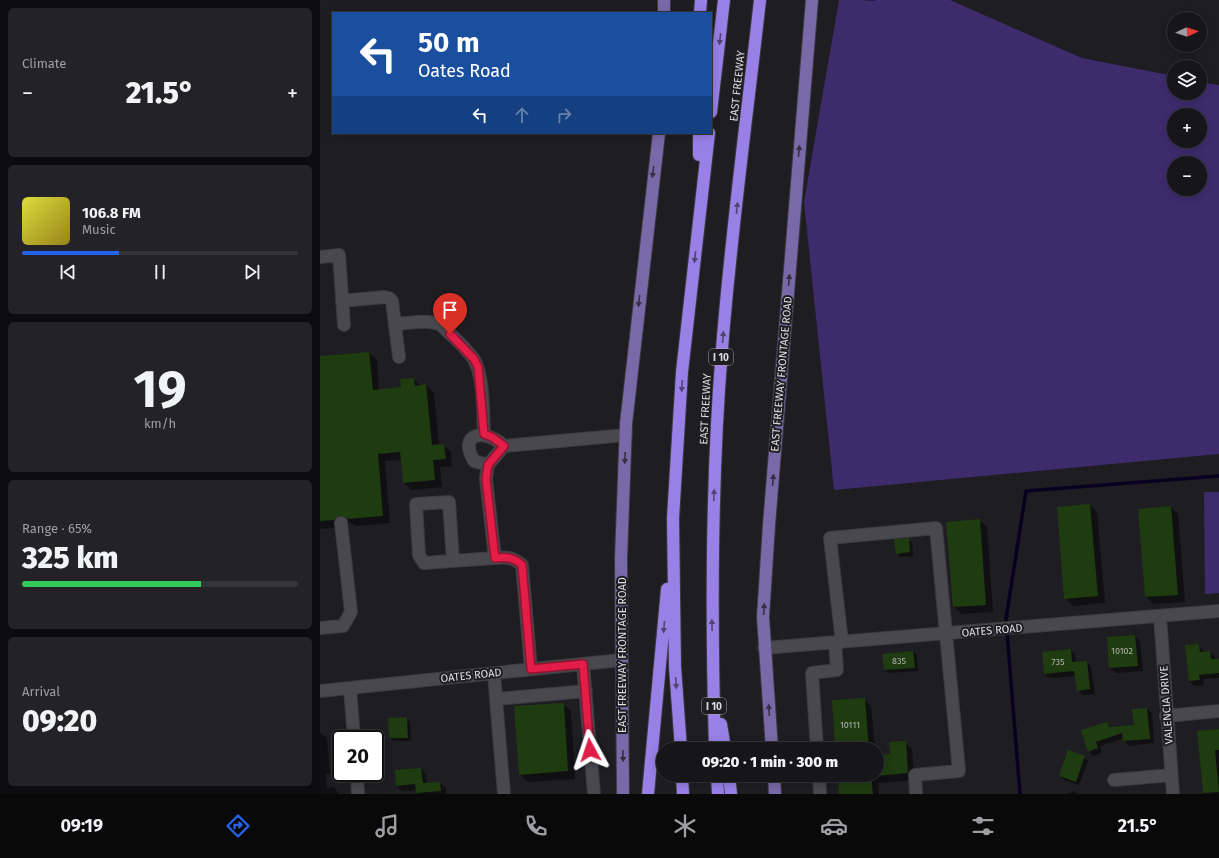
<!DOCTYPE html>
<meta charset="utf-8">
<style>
:root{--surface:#16161a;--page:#232327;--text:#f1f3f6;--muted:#9e9fa2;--line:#353539;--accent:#2563eb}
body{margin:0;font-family:"Fira Sans",sans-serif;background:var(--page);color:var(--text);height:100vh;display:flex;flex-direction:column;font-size:15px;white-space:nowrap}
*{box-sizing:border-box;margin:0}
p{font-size:13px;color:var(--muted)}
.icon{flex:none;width:22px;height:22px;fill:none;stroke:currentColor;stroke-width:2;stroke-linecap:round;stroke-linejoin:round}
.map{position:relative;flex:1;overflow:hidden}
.panel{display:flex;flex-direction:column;gap:8px;padding:8px;background:#0c0c0e;width:320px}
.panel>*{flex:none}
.banner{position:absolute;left:12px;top:12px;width:380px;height:122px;border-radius:0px;box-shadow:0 2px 10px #0003,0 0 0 1px var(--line);background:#1a4fa0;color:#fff;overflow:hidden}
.needle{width:26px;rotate:86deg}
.buttons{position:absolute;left:847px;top:12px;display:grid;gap:8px}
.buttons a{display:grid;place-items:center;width:40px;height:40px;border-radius:50%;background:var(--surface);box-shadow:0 2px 10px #0003,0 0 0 1px var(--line);font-size:20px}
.speed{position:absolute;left:12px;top:730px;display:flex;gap:8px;font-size:20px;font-weight:700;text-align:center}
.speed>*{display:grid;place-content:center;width:52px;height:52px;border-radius:50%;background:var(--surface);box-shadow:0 2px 10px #0003,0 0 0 1px var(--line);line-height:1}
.speed .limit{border:2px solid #111;border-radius:6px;background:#fff;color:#111}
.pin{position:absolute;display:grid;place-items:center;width:34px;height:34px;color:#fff;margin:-41px -17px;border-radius:50% 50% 50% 0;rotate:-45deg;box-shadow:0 0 4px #0007}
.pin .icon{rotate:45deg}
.me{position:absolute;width:44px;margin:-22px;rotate:355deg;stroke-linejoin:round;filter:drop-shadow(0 0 3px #0008)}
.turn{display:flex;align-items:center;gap:14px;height:84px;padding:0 20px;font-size:18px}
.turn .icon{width:52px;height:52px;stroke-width:2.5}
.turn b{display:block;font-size:28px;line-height:34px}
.lanes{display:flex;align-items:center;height:38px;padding:0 20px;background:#0003;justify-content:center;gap:20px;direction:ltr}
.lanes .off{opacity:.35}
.big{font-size:30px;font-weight:800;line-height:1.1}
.panel .widget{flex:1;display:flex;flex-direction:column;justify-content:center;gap:6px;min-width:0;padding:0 14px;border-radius:6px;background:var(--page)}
.panel .dial{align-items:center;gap:0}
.dial b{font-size:52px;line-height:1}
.song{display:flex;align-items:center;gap:12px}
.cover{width:48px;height:48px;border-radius:6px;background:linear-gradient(135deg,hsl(60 70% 55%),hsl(50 70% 35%))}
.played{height:4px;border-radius:2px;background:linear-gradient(90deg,var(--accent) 35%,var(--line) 35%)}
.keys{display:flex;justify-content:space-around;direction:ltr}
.heat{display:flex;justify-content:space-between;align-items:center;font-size:22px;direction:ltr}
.charge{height:6px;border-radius:3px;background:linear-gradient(90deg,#34c759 65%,var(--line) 0)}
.trip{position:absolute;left:336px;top:742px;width:228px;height:40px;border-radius:20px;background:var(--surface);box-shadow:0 2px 10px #0003,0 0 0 1px var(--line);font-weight:800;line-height:40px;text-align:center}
.dock{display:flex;height:64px;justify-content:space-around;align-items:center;background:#09090a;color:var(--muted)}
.dock .icon{width:28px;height:28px}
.dock .on{color:var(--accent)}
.dock b{font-size:18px;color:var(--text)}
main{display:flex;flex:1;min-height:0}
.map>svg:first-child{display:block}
.green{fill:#3d2b6c;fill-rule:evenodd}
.shadow{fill:#0007}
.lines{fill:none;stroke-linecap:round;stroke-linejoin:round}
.stream{stroke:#090020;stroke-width:3.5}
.building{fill:#1f3b10}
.minor-casing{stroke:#3b3a3e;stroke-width:14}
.major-casing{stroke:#3b3a3e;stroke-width:14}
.highway-casing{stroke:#3b3a3e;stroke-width:14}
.minor{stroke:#49484e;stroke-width:12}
.major{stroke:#786aa9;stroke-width:12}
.highway{stroke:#9880e6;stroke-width:12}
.oneway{fill:#4f4570}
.oneway2{fill:#343044}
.route-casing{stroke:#92132f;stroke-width:10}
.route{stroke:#e11d48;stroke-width:7}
.labels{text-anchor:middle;stroke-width:4;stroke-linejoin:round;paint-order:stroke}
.number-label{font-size:9px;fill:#aeb4ad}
.shield{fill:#1e1d22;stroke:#a4a3a8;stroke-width:1}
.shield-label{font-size:10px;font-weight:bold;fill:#dedde1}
.street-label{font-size:11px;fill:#dedde1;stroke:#1e1d22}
</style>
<main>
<section class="panel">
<div class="widget"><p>Climate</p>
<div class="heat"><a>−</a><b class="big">21.5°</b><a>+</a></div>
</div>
<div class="widget">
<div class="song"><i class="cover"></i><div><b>106.8 FM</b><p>Music</p></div></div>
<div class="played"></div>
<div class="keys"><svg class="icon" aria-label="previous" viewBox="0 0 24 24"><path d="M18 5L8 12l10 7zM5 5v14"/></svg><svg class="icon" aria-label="pause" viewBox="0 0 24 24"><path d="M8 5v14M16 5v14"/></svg><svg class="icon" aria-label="next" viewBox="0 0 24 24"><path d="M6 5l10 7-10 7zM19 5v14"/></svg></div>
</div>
<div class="widget dial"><b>19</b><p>km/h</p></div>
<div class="widget"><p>Range · 65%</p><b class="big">325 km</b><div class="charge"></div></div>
<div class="widget"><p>Arrival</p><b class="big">09:20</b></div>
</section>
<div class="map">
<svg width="899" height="794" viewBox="0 0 899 794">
<rect width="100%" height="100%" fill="#1e1d22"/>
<path class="green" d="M519 0H630L762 58 854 76V93H880V82L899 85V454L514 490 484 202ZM854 115H880V141H854ZM854 163H880V189H854Z
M884 492H899V593L885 594Z"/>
<path class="shadow" d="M540 0H555V1Z
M49 353 57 360 59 390 82 388 94 379 100 386 106 385 114 393 119 445H124L131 452 132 466 120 467 122 487 92 490 84 483 82 460 65 461 70 523 36 526 29 522 22 527 0 529V357Z
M770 505 777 513 785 603 753 606 745 598Z
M851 507 858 514 865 602 834 604 826 597 819 509Z
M659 520 667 527 673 612 642 614 634 607Z
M588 539 592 543 593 556 580 557 577 553Z
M815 636 820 641 823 671 796 673 790 668 788 638Z
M879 645 884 653 890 652 895 657V660H899V678L883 679 884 685 874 686 870 681Z
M751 650 755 655 756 663 767 662 771 667 775 694 762 695 758 690 756 676 730 678 725 674Z
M593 652 597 655 598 671 568 673 565 670Z
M544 699 551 706 555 749H516Z
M243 704 251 711 255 779 207 782 200 774Z
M827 709 832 713 834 743 808 746 804 738 780 746 782 753 773 756 769 751 787 723 791 727 815 726Z
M87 718 90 722 91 741H74L70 738Z
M899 730V794H883L878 732Z
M0 733 7 738 10 774H6L7 788 14 787 19 794H0Z
M585 742 592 749 594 780 558 783 559 794H520L518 775H557V756L571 755Z
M764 757 768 761 759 785 744 780 740 776Z
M101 769 106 774 107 784 120 783 126 788V794H98L96 790 82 791 77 786Z
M754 791 757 794H748Z"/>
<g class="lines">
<path class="stream" d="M700 794 686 619 706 491 899 476"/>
</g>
<path class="building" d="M49 352 53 390 81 387 80 379 94 378 95 386 106 384 112 445 124 444 126 459 113 460 115 480 83 483 80 452 58 454 63 516 27 519 21 516 14 520 0 521V356Z
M770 504 778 596 744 599 737 507Z
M851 506 858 595 825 597 818 509Z
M660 519 666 605 633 607 626 522Z
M589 538 590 552 576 554 574 539Z
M815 635 818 666 789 668 787 637Z
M879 644 880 652 890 651 891 659H899V673L879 675 880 680 869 681 865 645Z
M751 649 752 662 767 661 770 689 757 691 754 671 724 674 722 652Z
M593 651 595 668 564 670 562 654Z
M545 698 549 749H515L512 700Z
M244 703 248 771 199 775 194 706Z
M827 708 830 739 803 741 802 733 776 742 778 748 768 752 761 730 787 722 789 727 814 725 812 709Z
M87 717 88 738H69L68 718Z
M899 729V750H895L899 792 883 793 877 731Z
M586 741 588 773 557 776V755L570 754 569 742Z
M748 750 765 756 756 782 739 776Z
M101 768 103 783 120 782 121 791 96 793 95 784 76 786 75 770Z
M518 775H551L553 794H519Z"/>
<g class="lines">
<g class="minor-casing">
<path id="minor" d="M0 257 19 255 24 325
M22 301 64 297 69 298 72 301 79 357
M76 324C91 323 108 319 121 325 132 336 144 346 153 358 164 374 163 414 164 434
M168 465 154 461C138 434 163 427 184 446
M133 561 129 502 96 504 99 555 104 563 175 558
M840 616 853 794
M0 628 23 626 31 612 21 523
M522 642 510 538 616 528 639 771 595 775 596 794
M444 648 899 611
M263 664 274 794
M211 669 202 565C193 557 187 557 175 558L166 479 168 465 184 446 306 435
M174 673 176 699 266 691
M30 688 34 739
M0 691 301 660
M176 699 184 794
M846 716 899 711
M497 749 492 673 517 670 515 642
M37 773 38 794
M499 775 500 794
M794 780 851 775"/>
</g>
<g class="major-casing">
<path id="major" d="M344 13V0
M452 749 443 617 449 525 492 0
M454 775 455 794
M303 794 301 558 306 424 339 133"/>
</g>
<g class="highway-casing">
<path id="highway" d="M380 13 381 0
M391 112 404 0
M379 155V133
M401 724 405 749
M361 749 355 667 353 518 362 372 389 133
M395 749C391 615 391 482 402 349 411 233 427 116 440 0
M362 775 363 794
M397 775 398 794
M409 775 411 794
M328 794 347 589"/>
</g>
<use href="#minor" class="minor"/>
<use href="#major" class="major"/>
<use href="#highway" class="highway"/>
</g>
<defs><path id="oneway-solid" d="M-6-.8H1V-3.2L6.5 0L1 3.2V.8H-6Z"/></defs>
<g class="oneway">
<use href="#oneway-solid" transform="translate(400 39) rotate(97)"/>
<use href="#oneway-solid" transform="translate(417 208) rotate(-84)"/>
<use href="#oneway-solid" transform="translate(375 257) rotate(96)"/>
<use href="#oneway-solid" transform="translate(403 337) rotate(-85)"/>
<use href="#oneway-solid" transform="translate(362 386) rotate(94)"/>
<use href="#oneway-solid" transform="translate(394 495) rotate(-88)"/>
<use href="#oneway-solid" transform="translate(392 625) rotate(-91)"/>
<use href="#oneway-solid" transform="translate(344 627) rotate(95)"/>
<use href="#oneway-solid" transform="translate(356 683) rotate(86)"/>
</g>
<g class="oneway2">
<use href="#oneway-solid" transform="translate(479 151) rotate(-85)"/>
<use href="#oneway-solid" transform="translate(333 172) rotate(97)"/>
<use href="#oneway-solid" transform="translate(469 280) rotate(-85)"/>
<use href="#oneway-solid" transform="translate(319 301) rotate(96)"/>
<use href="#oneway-solid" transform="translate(305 458) rotate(92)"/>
<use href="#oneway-solid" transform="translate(453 480) rotate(-85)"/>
<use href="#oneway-solid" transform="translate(444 609) rotate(-86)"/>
<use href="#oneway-solid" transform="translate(449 710) rotate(-94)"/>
<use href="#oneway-solid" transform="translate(303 756) rotate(89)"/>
</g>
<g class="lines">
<g class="route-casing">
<path id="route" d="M130 334 154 359 158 367 164 434 172 437 184 446 168 465 166 479 175 558C187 557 193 557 202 565L211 669 263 664 270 750"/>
</g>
<use href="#route" class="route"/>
</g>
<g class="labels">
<g class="number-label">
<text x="802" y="654">10102</text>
<text x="579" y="664">835</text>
<text x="738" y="665">735</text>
<text x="530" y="728">10111</text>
</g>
<g class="shield">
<rect x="389" y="349" width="24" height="16" rx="3"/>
<rect x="382" y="698" width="24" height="16" rx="3"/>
</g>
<g class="shield-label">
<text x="401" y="361">I 10</text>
<text x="394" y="710">I 10</text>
</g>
<g class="street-label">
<text transform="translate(417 86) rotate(-84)" y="4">EAST FREEWAY</text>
<text transform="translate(461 374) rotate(-85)" y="4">EAST FREEWAY FRONTAGE ROAD</text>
<text transform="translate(385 409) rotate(-87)" y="4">EAST FREEWAY</text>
<text transform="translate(672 630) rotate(-5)" y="4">OATES ROAD</text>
<text transform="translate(302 655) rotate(-90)" y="4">EAST FREEWAY FRONTAGE ROAD</text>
<text transform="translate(151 675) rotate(-6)" y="4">OATES ROAD</text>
<text transform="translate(846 705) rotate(-94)" y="4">VALENCIA DRIVE</text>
</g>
</g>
</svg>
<div class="buttons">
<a><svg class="needle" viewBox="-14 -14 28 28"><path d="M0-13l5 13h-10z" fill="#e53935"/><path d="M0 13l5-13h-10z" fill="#9e9fa2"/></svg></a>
<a><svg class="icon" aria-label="layers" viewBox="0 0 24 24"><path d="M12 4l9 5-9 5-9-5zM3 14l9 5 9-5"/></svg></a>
<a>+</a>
<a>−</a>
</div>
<div class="speed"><div class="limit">20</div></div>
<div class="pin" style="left:130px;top:334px;background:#d93025"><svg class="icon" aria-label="arrive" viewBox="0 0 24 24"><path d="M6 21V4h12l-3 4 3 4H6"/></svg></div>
<svg class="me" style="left:270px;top:750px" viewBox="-20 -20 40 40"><path d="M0-17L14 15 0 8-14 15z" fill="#e11d48" stroke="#fff" stroke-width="4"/></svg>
<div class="trip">09:20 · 1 min · 300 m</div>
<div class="banner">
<div class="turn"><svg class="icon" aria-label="left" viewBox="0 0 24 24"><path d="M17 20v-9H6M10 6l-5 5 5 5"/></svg><div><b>50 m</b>Oates Road</div></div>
<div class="lanes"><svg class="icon" aria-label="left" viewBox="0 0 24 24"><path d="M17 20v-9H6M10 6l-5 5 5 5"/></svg><svg class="icon off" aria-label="ahead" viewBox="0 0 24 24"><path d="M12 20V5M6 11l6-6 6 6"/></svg><svg class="icon off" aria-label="right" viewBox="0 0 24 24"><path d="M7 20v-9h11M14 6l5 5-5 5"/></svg></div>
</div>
</div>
</main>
<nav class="dock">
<b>09:19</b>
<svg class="icon on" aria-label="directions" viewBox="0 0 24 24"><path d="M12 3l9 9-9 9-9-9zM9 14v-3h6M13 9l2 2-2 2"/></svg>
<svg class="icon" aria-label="music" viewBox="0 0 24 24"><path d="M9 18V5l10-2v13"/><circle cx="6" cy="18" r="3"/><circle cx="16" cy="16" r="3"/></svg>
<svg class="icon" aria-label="phone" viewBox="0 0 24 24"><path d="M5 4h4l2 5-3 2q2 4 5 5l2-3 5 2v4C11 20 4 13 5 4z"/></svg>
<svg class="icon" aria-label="climate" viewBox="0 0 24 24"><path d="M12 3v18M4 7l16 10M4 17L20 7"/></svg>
<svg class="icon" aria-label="car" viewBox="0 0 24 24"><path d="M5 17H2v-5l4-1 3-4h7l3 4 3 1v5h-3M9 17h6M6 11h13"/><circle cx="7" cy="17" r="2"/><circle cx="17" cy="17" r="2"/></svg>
<svg class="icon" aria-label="filters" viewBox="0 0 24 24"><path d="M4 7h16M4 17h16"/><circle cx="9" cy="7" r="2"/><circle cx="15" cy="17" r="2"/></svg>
<b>21.5°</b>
</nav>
